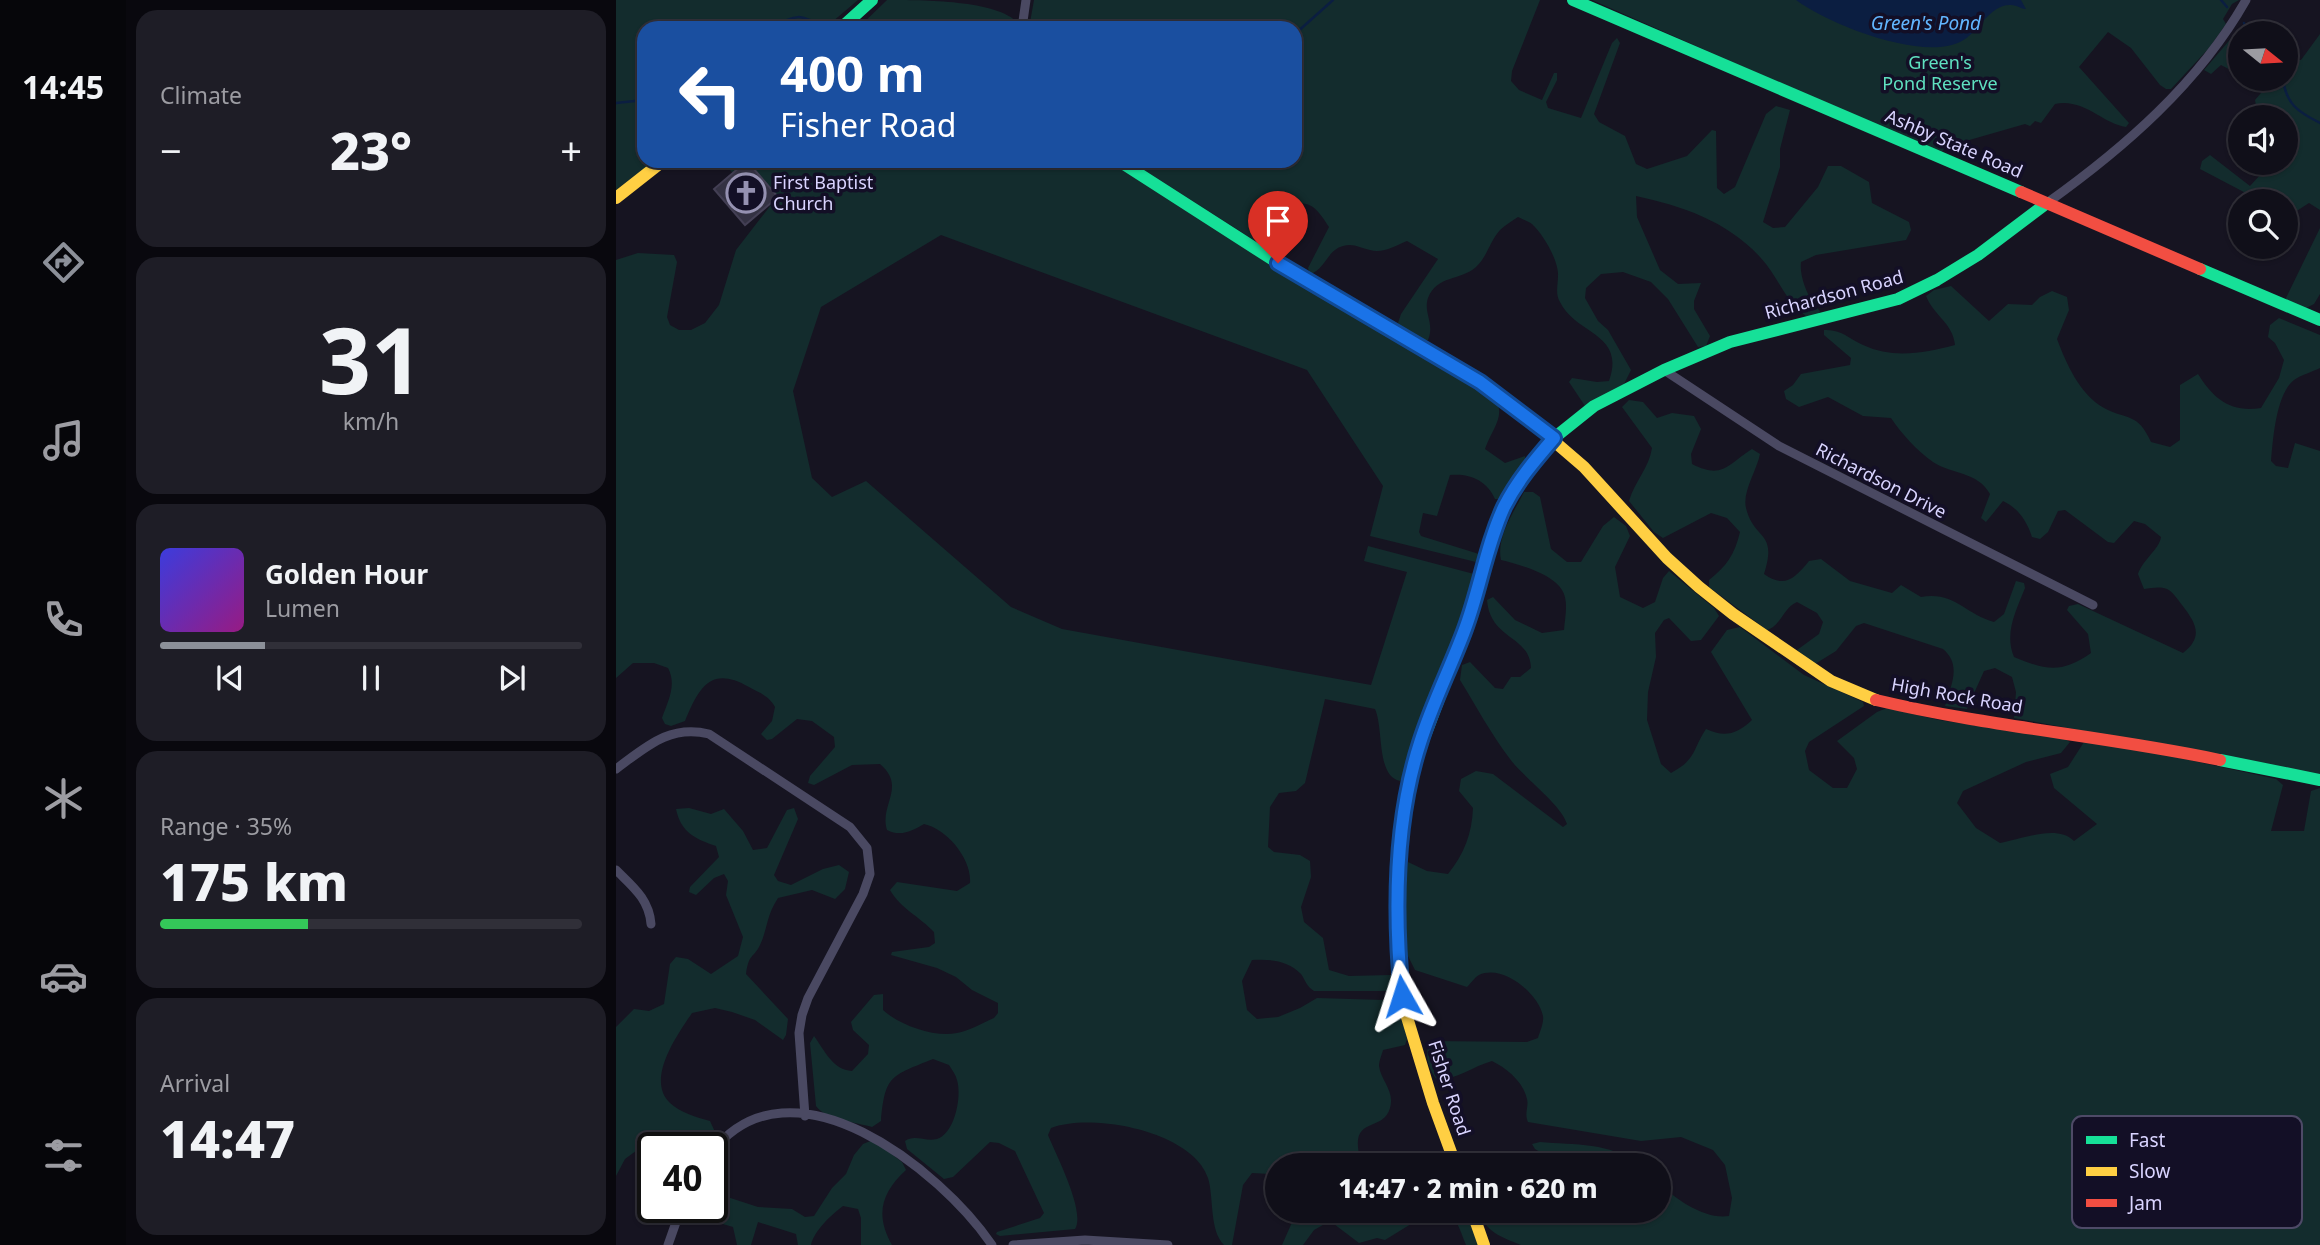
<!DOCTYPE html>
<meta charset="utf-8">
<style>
:root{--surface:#100f19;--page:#1e1d26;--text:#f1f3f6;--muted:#9c9ca2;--line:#302f38;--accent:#8c9099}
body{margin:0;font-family:"Noto Sans",sans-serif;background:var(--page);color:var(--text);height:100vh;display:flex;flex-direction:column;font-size:26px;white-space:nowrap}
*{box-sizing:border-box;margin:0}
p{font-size:23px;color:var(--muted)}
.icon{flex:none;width:38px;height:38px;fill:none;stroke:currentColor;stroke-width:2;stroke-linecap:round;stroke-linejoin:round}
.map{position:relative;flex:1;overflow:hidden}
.panel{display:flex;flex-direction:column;gap:10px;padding:10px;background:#09080e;width:490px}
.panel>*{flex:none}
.guide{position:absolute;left:21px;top:21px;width:665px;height:147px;border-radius:21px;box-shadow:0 2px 5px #0004,0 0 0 2px var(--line);background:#1a4fa0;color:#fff;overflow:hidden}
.needle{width:46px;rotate:108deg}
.fabs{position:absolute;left:1612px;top:21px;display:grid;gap:14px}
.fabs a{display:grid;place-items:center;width:70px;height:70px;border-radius:50%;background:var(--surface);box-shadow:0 2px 5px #0004,0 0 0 2px var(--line);font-size:35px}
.speed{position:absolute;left:21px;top:1132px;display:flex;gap:14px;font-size:35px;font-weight:700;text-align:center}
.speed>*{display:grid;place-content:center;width:91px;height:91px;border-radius:50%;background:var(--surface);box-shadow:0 2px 5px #0004,0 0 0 2px var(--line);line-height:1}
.speed .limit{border:4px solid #111;border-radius:10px;background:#fff;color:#111}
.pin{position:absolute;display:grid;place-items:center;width:60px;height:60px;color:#fff;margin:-72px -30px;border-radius:50% 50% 50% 0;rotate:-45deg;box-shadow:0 0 7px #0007}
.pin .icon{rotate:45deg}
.me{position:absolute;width:77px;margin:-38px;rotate:354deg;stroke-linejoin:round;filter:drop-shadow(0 0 5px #0008)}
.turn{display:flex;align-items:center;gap:24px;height:147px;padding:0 28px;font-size:32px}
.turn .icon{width:91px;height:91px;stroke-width:2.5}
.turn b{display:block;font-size:49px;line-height:60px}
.big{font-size:52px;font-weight:800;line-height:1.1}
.panel .widget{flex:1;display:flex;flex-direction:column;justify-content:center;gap:10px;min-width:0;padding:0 24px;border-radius:21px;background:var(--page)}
.panel .dial{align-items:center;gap:0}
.dial b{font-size:91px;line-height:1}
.song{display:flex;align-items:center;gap:21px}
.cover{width:84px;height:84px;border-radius:10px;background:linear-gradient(135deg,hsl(240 70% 55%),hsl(310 70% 35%))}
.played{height:7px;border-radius:4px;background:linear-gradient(90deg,var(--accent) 25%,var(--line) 25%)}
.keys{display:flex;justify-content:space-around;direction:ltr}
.heat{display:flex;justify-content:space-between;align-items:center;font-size:38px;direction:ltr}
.charge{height:10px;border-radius:5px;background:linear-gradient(90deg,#34c759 35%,var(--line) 0)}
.trip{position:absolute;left:649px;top:1153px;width:406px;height:70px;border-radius:35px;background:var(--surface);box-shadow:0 2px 5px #0004,0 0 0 2px var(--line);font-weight:800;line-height:70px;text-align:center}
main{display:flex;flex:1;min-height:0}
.tab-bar{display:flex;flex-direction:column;width:126px;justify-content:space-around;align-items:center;background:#06060a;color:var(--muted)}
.tab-bar .icon{width:49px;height:49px}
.tab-bar .active{color:var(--accent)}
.tab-bar b{font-size:32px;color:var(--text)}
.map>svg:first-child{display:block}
.green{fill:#132c2d}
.water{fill:#0b1e41}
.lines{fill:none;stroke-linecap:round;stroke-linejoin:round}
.stream{stroke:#0b1e41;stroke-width:2.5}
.building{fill:#343243;stroke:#433f54;stroke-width:2}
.street{stroke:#4a4962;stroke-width:9}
.fast{stroke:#16e098;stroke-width:12}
.slow{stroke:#ffcf43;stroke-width:12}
.jam{stroke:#f24e42;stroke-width:12}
.route-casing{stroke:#114b97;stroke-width:18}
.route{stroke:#1a73e8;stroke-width:12}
.labels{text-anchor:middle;stroke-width:7;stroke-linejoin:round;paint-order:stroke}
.park-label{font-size:18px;fill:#5fe0c0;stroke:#130f26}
.street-label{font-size:18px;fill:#d9d4ff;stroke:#130f26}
.poi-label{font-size:18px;fill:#d9d4ff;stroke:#130f26;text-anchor:start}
.water-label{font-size:19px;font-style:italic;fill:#62b6ff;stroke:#130f26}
.key{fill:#130f26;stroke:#4e4a67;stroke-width:2}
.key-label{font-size:19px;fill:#d9d4ff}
</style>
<main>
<nav class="tab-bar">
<b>14:45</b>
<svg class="icon active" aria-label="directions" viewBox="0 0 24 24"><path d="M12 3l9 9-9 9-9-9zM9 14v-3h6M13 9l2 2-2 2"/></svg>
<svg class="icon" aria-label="music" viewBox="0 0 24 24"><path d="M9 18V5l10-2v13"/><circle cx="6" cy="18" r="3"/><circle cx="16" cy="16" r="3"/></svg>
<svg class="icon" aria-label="phone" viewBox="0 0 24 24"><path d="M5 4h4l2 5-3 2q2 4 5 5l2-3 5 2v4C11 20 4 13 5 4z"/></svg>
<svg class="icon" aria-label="climate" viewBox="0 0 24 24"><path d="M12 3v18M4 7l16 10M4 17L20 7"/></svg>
<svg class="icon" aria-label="car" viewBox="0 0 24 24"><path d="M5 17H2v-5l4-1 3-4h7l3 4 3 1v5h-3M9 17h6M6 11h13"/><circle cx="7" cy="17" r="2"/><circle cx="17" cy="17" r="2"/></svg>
<svg class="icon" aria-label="filters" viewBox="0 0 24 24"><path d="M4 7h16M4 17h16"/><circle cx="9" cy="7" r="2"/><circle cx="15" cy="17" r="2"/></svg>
</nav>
<section class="panel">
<div class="widget"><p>Climate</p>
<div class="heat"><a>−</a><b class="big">23°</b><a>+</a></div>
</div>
<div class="widget dial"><b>31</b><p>km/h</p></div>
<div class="widget">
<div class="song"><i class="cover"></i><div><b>Golden Hour</b><p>Lumen</p></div></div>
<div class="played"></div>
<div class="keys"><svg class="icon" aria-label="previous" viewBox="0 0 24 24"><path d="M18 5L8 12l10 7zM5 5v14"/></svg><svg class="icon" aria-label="pause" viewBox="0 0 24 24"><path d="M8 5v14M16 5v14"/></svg><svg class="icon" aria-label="next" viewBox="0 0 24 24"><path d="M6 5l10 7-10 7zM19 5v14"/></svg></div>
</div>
<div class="widget"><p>Range · 35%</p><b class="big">175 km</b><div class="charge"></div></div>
<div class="widget"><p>Arrival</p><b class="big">14:47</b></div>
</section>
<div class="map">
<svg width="1704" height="1245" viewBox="0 0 1704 1245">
<rect width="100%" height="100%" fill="#161421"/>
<path class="green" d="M0 0H242L209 28H28V161H38L0 190Z
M271 0C307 0 381 0 402 23V28H242Z
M418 0H924L896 71 895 81 903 90 926 100 938 73H941V80L930 102 932 108 965 118 996 43 1001 38 1004 43 978 114 983 122 1009 136 1020 164 1031 169 1071 156 1096 130 1100 131 1101 188 1108 194 1119 187 1150 114 1160 106 1174 110 1164 149V167L1147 222 1157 228 1169 227 1202 187 1212 166H1225L1253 182 1256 203 1293 222 1295 230 1290 240 1200 255 1185 262C1183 277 1193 301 1204 311L1202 316H1190C1168 300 1162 276 1144 257 1111 221 1066 206 1020 196L1021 217 1044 270 1062 284 1085 283 1078 301V309L1094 336 1090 346 1082 347 1052 299 1035 282 1007 272 985 274 970 288 969 298 982 321 992 330 1015 370 1008 384 969 406 953 382 956 378 981 382 993 381C1010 333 960 335 944 302 939 294 942 285 942 276 943 261 927 234 916 224 912 221 906 219 902 217 896 221 889 225 884 230 874 241 871 257 860 267 844 281 821 275 812 298 807 313 819 323 812 340L807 341 785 330 782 323 785 314 822 259 791 241C779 246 766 254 754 250 744 248 738 243 727 246 711 250 709 270 694 274L692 268 713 227C701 209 696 200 672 204L658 232 661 247 658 250 652 249 514 161H679V28H413Z
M976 0H1623L1616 4 1607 19 1610 24 1593 48 1555 89H1550L1544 85 1515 48 1492 32 1463 67 1513 123 1510 127C1487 124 1468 98 1439 104L1425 123 1419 121 1414 126 1409 124 1329 147 1325 154Z
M1624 28 1632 29 1637 33H1624V75L1605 65 1595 74 1588 70Z
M1704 34V210L1693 203 1676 214 1670 222V201H1660L1663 191 1659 190 1643 200 1584 169 1586 161 1594 155 1634 186 1655 163H1670V117H1642L1639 100 1645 93 1640 85 1630 79H1670V59L1685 60Z
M105 161H493L875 393C893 414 877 426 869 449L889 463 909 456V465L885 499H879C871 480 853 473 834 475L821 516 807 513 803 532 805 536 863 554 860 562 754 536 767 486 691 370 325 235 205 307 177 391 196 478 216 497 250 481 395 607 446 629 755 685 791 572 748 561 752 546 858 574 861 581 791 774 784 781C760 776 768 729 759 709L709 699 689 783 680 791 663 793 654 807 652 847 658 852 684 855 694 861 695 877 685 907 688 922 707 938 713 970 733 976 775 975 779 982 778 991H698C690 986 690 981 685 974 672 960 653 959 636 960L626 981 631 1010 641 1019 662 1017 684 1008 701 998 768 1000 783 1006 791 1039 789 1045 767 1050C766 1054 763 1061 763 1066 765 1081 779 1091 774 1108 767 1133 733 1115 744 1158L768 1165 662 1166 661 1178 654 1174 636 1173 627 1185 616 1245H608C593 1230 598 1197 592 1178 577 1131 475 1112 435 1128L432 1135C440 1155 470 1212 459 1229L384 1236 380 1234 381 1232 424 1218 428 1213 399 1151 383 1143 374 1142 337 1177 328 1179 291 1149 289 1141C299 1134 309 1142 321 1139 339 1133 346 1096 341 1080 340 1075 336 1070 333 1065L317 1059C275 1076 269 1075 265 1121L256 1127C239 1122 210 1120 200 1106L194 1043 198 1036C209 1051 217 1070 236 1071L252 1054 253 1045 237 1030 235 1022 258 995 267 994V1010C283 1025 319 1038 341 1033 353 1031 366 1023 378 1018L382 1013V1003L356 990 340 977 321 968 275 955 276 952 313 947 319 943 318 932C304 917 284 908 274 890L281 882 341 891 354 883C356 859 331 829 308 824 296 831 285 837 271 830 263 805 291 787 264 764L236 765 198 785 192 783 194 776 219 747 218 737 196 721 181 719 156 739 151 740 145 734 156 721 159 707C153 696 144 693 133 687 95 665 83 687 69 721L55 726 49 724 46 718C52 701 61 685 52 668L38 663H17L0 678V260L22 253 58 255 61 262 51 317 54 325 63 330H75L89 323 103 305 120 250 161 197 131 161 117 173Z
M1704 228V294L1698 304 1686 310 1669 300Z
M1335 286 1373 321 1392 304 1416 305 1424 297 1436 291 1451 297 1453 310 1441 339C1450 363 1464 395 1488 408 1513 421 1521 412 1535 442L1554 447 1564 440V385L1582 374C1597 398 1614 413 1645 408L1663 378 1668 360 1659 343 1652 337 1654 325 1663 318 1704 335V368C1696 372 1685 375 1678 380 1660 394 1657 439 1655 461L1660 466 1672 468 1679 443 1704 451V775L1398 718 1400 692 1396 677 1379 668 1368 671 1351 709 1329 706C1335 685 1346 665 1327 649L1248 623 1240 626 1220 651 1199 664 1181 650 1203 634 1207 622 1201 613 1181 602C1167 608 1165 626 1151 630L1093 587V580C1110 567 1119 554 1124 532L1111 518 1095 513 1047 538 1038 532 1013 501C1019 481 1033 468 1036 448L1006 407 1013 400 1027 402 1041 418 1056 413 1078 416 1085 429 1075 454 1076 464C1107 480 1112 464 1136 449L1144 454C1141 470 1126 492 1130 508 1138 541 1162 530 1148 574 1169 589 1179 578 1193 561L1205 559 1234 581 1276 593 1285 585 1305 597C1338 591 1349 614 1378 622L1388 614 1400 581 1408 583 1409 588C1400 611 1388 633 1398 657 1430 670 1445 674 1475 653L1472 634 1451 610 1453 606 1462 604 1567 653C1588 637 1580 623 1566 605 1562 600 1557 592 1551 589 1543 586 1536 588 1528 589L1522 574C1527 559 1543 550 1545 537L1529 524 1518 521 1498 543 1492 542 1449 510 1442 511 1432 532 1424 539 1416 537C1411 521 1402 508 1387 501L1370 522 1365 518 1374 494C1361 471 1337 475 1317 462 1301 451 1285 433 1275 418L1247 416 1212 397 1183 407 1170 399 1168 391 1177 385 1185 374 1234 365 1235 358 1208 335V330C1225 329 1232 338 1247 345 1277 359 1308 353 1339 345 1337 323 1318 316 1310 296L1318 290Z
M908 492H917L924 497 935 549 951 562H965L987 526 998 517 1010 526 1014 536 999 567 1004 597 1027 608 1039 602 1047 578 1053 571 1098 608 1103 616 1085 640 1075 641 1053 618 1048 620 1039 633 1040 657 1032 692 1031 720 1045 764 1055 773C1081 759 1076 750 1090 729 1109 738 1121 734 1136 720L1095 652 1111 630 1124 627 1188 675 1247 702 1248 706 1193 742 1189 751 1193 770 1217 788H1231L1241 769 1238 758 1221 741 1261 712 1271 708 1323 720 1449 739 1454 742 1445 753 1410 762 1347 791 1341 803 1360 828 1384 843C1406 839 1441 824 1458 841L1481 824 1438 788 1434 774 1452 767 1468 742 1532 751 1660 779 1667 785 1655 831H1688L1695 791 1704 788V1245H905C885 1237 870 1232 862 1211H1043V1184C1060 1199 1089 1220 1113 1216L1116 1198 1109 1165 1097 1150 1065 1137 1025 1141 912 1122C908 1113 913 1107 911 1099 907 1081 890 1068 876 1061 856 1067 841 1079 821 1080 812 1068 808 1055 814 1041L911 1042 922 1038C924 1031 928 1023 927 1016 922 993 887 964 863 975 859 977 854 984 851 987L799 970 790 952V871L792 862 811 871 832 874C848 854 856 834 857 808L843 791 845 779 860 771 877 774 947 827 951 824C945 804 908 778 894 759 875 734 860 706 844 680L846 665 854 662 879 688 887 689 895 677H904L915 668C914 635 874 640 871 600L877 597 899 620 926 633 948 630C949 617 953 601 946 590 937 574 902 564 885 560 880 537 898 512 908 492Z
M73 808 95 814 108 809 127 831 137 850 151 848 171 810 178 808 182 819 158 875 162 881 175 885 207 869 223 865 233 872 229 889 219 899 196 890 162 898C150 916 152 928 144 945 137 959 133 953 130 974L172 1019 170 1035 167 1040 139 1020 116 1012 99 1008 76 1013C62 1034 29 1079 54 1103 65 1113 80 1117 94 1121L99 1132 92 1148H45L28 1145 9 1159 0 1176V1027L18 1009 33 1011 48 1004 54 964 60 957 72 959 95 974 122 956 127 937 110 895 112 881 108 874 98 878 80 895 73 892 74 887 103 857 100 846C80 839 65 833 60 809Z
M257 1140 286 1162 290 1170C265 1193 259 1215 276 1245H245V1218L242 1209 227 1206C215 1215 198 1231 195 1245H182L180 1234 142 1222 135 1245H121L117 1227 100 1222 86 1208H96V1192L142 1207 176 1209 189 1217 198 1216 216 1188 230 1174 238 1155 247 1144Z
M924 1142C958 1145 996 1142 1022 1165H946L919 1149 916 1144Z
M681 1211H816L769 1240 761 1238 743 1243 714 1221 698 1230 687 1245H666Z
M820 1211H850L862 1245H850C843 1228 841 1213 820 1211Z"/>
<path class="water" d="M1180 0H1405L1410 9C1405 9 1401 5 1395 5 1373 4 1362 34 1344 42 1305 61 1212 24 1180 0Z"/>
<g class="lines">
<path class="stream" d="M1605 0 1611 7
M1628 23 1632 33
M157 28C180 14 185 13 207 28
M282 28H287
M679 34 717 0
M1667 79C1670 104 1682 112 1704 123
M0 103 28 100"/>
</g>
<path class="building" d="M131 161 162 197 129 225 98 189Z"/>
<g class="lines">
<path class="street" d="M406 28 410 0
M1431 203C1508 148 1583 83 1630 0
M1048 370 1163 446 1477 605
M0 769C30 747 54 724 93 734L234 827 251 848 254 874 247 894 192 998 186 1015 183 1033 189 1116
M0 870C17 887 33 899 35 924
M96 1152C175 1050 325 1170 376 1245
M52 1245 65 1208
M397 1245 469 1240 552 1245"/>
<path class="fast" d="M957 0 1405 192
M225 28 256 0
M503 161 679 274 773 331 826 358 893 402 925 430
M1584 269 1704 320
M1604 760 1704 780
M799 762 849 630 888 508 905 477 938 438 978 406 1048 370 1114 342 1282 299 1321 280 1362 255 1431 203"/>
<path class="slow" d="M0 198 47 161
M925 430 968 467 1051 558 1083 587 1117 614 1215 681 1260 700
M799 762 787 822 781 930 787 1004 817 1103 840 1166
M856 1211 868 1245"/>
<path class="jam" d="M1405 192 1584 269
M1260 700C1373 727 1490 736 1604 760"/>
</g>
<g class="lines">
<g class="route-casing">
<path id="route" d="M662 263 864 382 938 438C919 460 901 481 888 507 870 546 864 589 849 629 835 667 816 704 804 743 778 823 778 913 786 996"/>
</g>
<use href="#route" class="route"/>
</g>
<defs>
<g id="church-ring" transform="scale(2.0125)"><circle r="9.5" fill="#130f26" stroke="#9591b1" stroke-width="1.5"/><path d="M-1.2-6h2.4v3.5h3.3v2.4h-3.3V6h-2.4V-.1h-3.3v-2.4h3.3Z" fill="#9591b1"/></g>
</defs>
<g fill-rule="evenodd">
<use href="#church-ring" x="130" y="193"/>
</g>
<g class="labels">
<g class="park-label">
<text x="1324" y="69">Green's<tspan x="1324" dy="21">Pond Reserve</tspan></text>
</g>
<g class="street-label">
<text transform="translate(1338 144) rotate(23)" y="6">Ashby State Road</text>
<text transform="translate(1218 295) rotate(-15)" y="6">Richardson Road</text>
<text transform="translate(1265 481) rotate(27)" y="6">Richardson Drive</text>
<text transform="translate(1341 696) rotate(10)" y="6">High Rock Road</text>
<text transform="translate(833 1088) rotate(72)" y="6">Fisher Road</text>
</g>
<g class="poi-label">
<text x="157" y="189">First Baptist<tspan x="157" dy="21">Church</tspan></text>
</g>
<g class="water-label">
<text x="1310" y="30">Green's Pond</text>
</g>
</g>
<rect x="1456" y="1116" width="230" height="112" rx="10" class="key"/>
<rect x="1470" y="1136" width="31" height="8" fill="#16e098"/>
<rect x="1470" y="1167" width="31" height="9" fill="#ffcf43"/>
<rect x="1470" y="1199" width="31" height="8" fill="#f24e42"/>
<g class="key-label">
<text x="1513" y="1147">Fast</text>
<text x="1513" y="1178">Slow</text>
<text x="1513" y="1210">Jam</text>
</g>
</svg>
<div class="fabs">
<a><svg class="needle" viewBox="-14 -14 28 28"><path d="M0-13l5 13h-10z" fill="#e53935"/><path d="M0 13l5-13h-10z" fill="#9c9ca2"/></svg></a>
<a><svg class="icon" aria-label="sound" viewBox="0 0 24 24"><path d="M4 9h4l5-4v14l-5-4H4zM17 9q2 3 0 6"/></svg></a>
<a><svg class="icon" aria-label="search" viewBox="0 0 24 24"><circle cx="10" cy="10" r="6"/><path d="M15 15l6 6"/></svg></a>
</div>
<div class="speed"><div class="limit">40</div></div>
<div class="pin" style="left:662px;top:263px;background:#d93025"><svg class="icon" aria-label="arrive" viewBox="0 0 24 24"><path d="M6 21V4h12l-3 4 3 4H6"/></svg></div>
<svg class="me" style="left:786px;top:996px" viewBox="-20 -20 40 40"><path d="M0-17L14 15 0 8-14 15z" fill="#1a73e8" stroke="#fff" stroke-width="4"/></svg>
<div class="trip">14:47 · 2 min · 620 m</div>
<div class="guide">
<div class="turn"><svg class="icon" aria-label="left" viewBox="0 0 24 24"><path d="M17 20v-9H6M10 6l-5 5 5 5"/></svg><div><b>400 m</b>Fisher Road</div></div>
</div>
</div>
</main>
